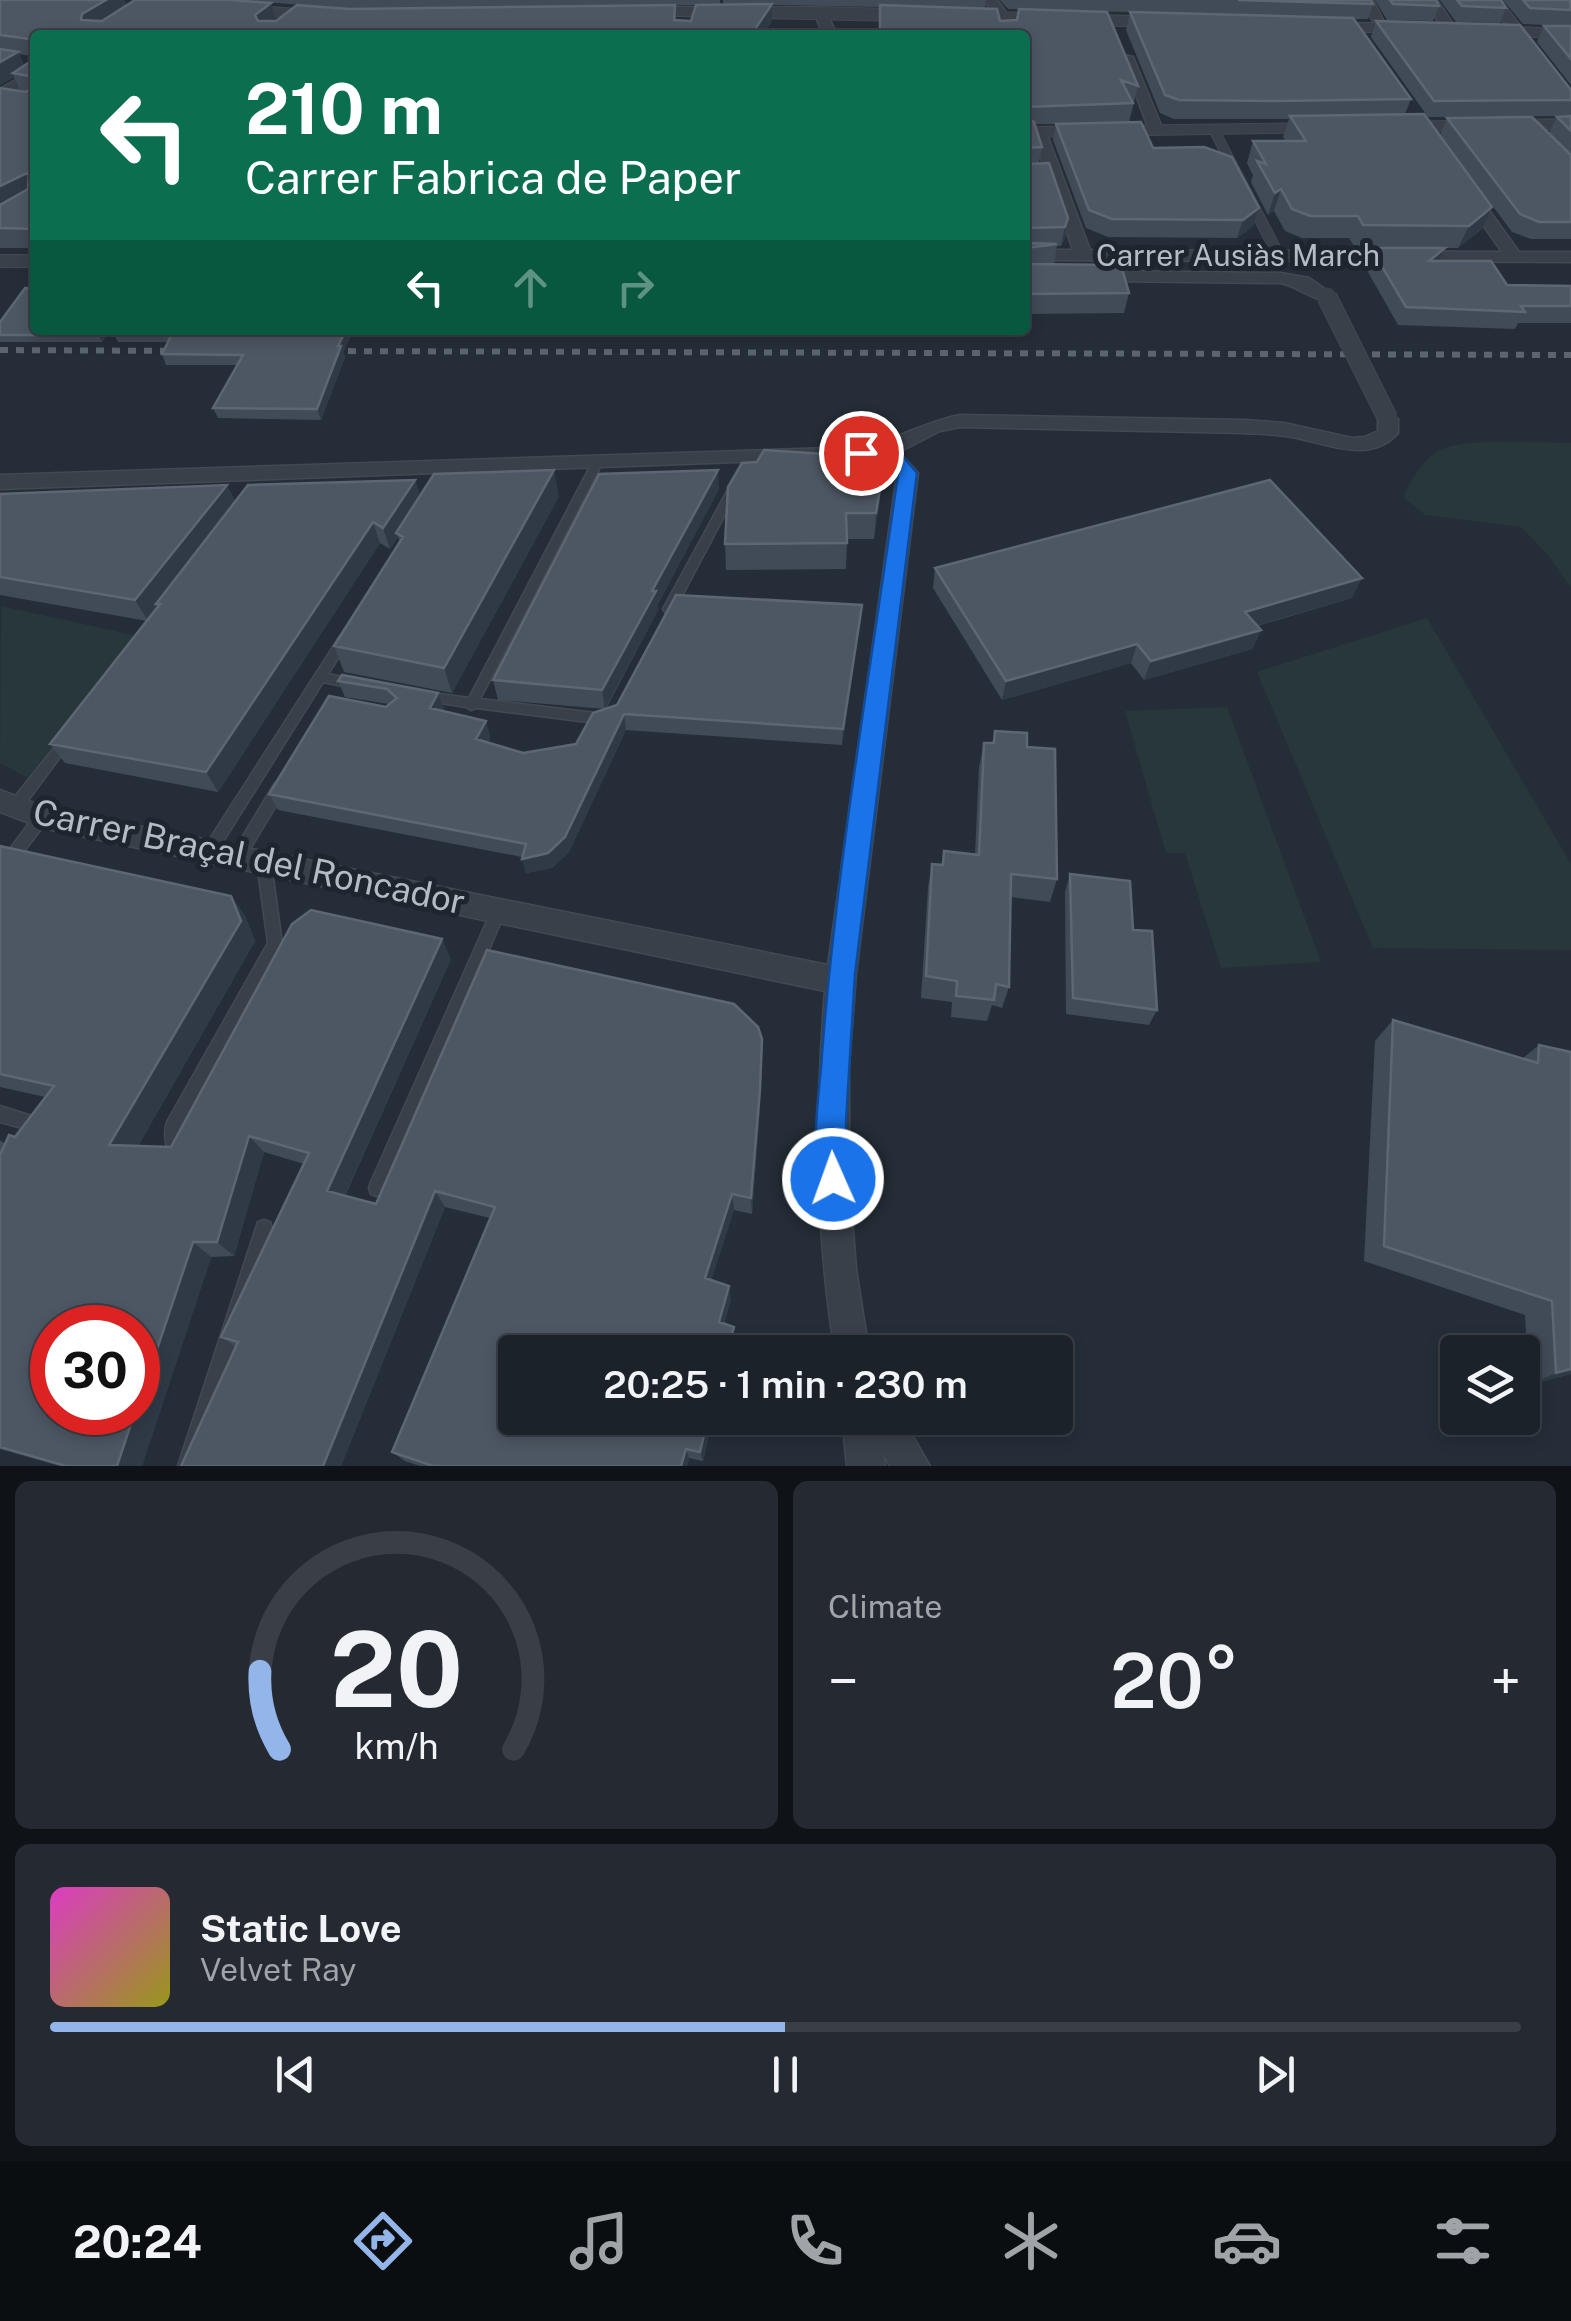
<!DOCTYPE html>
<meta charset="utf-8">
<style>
:root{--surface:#1c222a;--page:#252a32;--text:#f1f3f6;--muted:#a0a4a8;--line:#3a3f47;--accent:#94b5ea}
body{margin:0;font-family:"Public Sans",sans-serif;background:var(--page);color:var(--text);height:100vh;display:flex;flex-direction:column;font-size:38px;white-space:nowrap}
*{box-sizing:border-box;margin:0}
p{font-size:32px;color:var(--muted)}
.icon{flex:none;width:55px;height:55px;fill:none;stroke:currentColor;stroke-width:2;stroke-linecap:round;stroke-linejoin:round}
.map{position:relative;height:1466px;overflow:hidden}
.side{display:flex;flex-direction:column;gap:15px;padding:15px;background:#0f1317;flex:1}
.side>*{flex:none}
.top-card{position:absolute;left:30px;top:30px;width:1000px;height:305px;border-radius:10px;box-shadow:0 5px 15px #0003,0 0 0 2px var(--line);background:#0b6e4f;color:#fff;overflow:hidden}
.tools{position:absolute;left:1440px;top:1335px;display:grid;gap:20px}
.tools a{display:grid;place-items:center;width:100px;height:100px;border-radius:10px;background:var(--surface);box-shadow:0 5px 15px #0003,0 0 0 2px var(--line);font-size:50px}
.speed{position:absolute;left:30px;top:1305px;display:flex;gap:20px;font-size:50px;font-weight:700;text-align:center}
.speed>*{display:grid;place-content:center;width:130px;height:130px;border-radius:50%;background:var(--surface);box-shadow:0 5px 15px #0003,0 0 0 2px var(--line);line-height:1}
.speed .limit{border:15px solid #d22;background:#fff;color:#111}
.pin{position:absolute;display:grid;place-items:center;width:85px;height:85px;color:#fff;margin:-42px;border:5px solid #fff;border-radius:50%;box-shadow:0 2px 10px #0007}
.me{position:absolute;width:110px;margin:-55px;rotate:358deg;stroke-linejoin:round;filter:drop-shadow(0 0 8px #0008)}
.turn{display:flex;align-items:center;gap:35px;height:210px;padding:0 50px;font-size:45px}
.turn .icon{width:130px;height:130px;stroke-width:2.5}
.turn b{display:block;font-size:70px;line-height:85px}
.lanes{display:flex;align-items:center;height:95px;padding:0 50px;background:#0003;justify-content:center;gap:50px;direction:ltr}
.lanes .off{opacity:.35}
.big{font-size:75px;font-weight:600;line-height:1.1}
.side .tile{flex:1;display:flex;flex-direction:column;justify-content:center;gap:15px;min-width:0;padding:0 35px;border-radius:15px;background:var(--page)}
.side .dial{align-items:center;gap:0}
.dial svg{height:260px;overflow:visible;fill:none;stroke:var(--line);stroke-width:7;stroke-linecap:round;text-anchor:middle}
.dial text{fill:var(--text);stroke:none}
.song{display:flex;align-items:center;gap:30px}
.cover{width:120px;height:120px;border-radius:15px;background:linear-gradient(135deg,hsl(310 70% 55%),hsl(60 70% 35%))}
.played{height:10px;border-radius:5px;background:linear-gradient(90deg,var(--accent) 50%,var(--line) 50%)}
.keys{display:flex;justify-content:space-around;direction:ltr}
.heat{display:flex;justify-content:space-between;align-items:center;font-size:55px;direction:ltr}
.side .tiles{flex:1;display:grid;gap:15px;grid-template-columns:1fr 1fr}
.tile:last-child{grid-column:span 2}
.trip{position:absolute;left:498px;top:1335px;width:575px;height:100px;border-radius:10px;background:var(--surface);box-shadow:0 5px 15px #0003,0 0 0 2px var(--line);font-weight:600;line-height:100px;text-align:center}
.tabs{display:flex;height:160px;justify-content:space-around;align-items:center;background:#0b0e11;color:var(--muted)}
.tabs .icon{width:70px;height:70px}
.tabs .selected{color:var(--accent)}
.tabs b{font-size:45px;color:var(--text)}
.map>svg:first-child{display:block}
.green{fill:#27373a}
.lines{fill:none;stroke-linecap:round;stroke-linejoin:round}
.service-casing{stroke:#424952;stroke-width:3}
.pedestrian-casing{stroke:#424952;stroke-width:2}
.minor-casing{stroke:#424952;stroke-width:3}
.tertiary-casing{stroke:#424952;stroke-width:2}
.service{fill:#394049;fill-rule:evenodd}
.pedestrian{fill:#394049;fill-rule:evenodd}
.minor{fill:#394049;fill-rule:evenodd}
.tertiary{fill:#394049;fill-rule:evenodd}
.rail{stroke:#5b646f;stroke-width:6;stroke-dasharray:8 8;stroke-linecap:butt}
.minor-bridge-casing{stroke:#424952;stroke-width:21;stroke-linecap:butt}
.minor-bridge{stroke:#394049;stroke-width:19}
.wall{fill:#414a57;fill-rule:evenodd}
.shaded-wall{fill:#303a46}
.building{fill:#4d5763;stroke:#5d6672;stroke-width:2.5}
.route{fill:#1a73e8;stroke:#114b97;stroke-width:2.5}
.labels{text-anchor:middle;stroke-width:10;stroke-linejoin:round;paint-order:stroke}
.far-street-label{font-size:30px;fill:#b4bbc5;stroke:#1e252e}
.street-label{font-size:35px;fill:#b4bbc5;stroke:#1e252e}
</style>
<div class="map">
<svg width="1571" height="1466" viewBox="0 0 1571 1466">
<rect width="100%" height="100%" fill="#252e38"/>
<path class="green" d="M1571 443V588L1549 556 1521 527 1425 515 1404 498C1408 482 1426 456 1442 449 1470 438 1539 443 1571 443Z
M1 606 138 636 28 778 0 763Z
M1427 618 1571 864V950L1373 948 1257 672Z
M1227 707 1321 962 1221 968 1185 853H1166L1125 711Z"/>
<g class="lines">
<g class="service-casing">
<path id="service" d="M597 460 602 463 480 699 604 714 608 716 610 719 608 722 604 724 476 708 471 710 466 707 422 700 420 697 422 694 426 692 469 698 592 463Z
M735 483 740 486 675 609 669 613 665 612 663 609 730 486Z
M344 635 350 639 328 674 356 680 358 683 356 686 352 688 323 682 214 856 209 858 204 856 202 852 204 848 340 636Z
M65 737 69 739 71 742 69 745 20 811 15 812 10 811 8 807 10 803 61 739Z
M280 782 285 783 286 787 285 791 242 862 237 864 232 862 230 858 232 854 275 783Z
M42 812 47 813 49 817 47 821 5 876 0 878V862L37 813Z
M264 857 269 859 271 863 282 944 181 1128 182 1145 180 1151 174 1153 168 1151C165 1142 164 1130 167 1122L268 943 257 863 259 859Z
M499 904 504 906 506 910 383 1194 377 1196 371 1194 369 1188 371 1182 492 910 494 906Z
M0 1106 38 1118 40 1123 35 1137 29 1139 23 1137 22 1128 0 1122Z
M264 1220 270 1222 272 1228 196 1466H178L256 1228 258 1222Z"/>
</g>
<g class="pedestrian-casing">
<path id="pedestrian" d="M1214 127 1219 130 1285 256 1283 259 1273 256 1209 130Z"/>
</g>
<g class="minor-casing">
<path id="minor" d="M984 0H997L1013 22 1012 35H998L999 22Z
M1361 0H1373L1388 30H1378Z
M1425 0H1437L1457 30 1455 33H1445Z
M1487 0H1500L1571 91V105L1566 104Z
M820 8 826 12 837 35H823L814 12Z
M1121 54 1133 57 1163 130 1161 133 1149 130Z
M35 69V79L0 99V89Z
M1039 128 1046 132 1090 250 1502 252 1459 191 1467 186 1473 188 1519 252H1571V262L1025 260V250H1073L1032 132Z
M1025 270 1281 273 1309 278 1336 297 1333 301C1316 303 1299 287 1281 283L1025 280Z
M1388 413 1398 419V433C1370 465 1326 443 1292 437 1276 434 1260 434 1244 433L960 427 940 431 899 452 918 473 856 974 849 1065V1179L856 1269 869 1352H835C815 1232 815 1112 825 991L42 828 0 812V790L44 807 828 965 897 474 875 457 0 489V475L861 447C897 440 924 422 960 415L1244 420 1284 423 1352 438 1365 437 1378 431V419Z
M842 1418H902L930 1466H890L883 1454 885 1466H847Z"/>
</g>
<g class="tertiary-casing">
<path id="tertiary" d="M232 4 326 11 334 16 326 21 227 12 224 9Z
M637 7H820L1166 17 1174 22 1166 27 631 15 629 12Z
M1316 23H1416L1424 28 1416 33 1322 31 1316 29Z
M1487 26 1571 29V39L1481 34 1479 31Z
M1571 119V129L1393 132 1384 127 1393 122Z
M1327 123 1333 124V132L1025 137V127Z
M0 255H35V267H0Z"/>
</g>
<use href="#service" class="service"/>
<use href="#pedestrian" class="pedestrian"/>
<use href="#minor" class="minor"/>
<use href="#tertiary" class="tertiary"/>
<path class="rail" d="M0 350 191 351
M316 351 1571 355"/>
<g class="minor-bridge-casing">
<path id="minor-bridge" d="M1327 297 1388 419"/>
</g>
<use href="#minor-bridge" class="minor-bridge"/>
</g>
<path class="wall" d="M0 0H124L127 6 271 3 276 20 349 9 675 5 676 20 691 21 723 4V0H986L985 8 1000 21 1138 86 1129 122 1153 148 1259 208 1253 226 1237 238 1108 237 1086 228 1053 140 1056 124H1034L1042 147 1039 163 1068 218 1065 238 1061 246H1057L1054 264 1129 293 1124 313 1025 314V35H879V7L772 5V21L763 35H35V248H0V88L21 91 14 77 0 85ZM19 54 30 56 31 61 24 65Z
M236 0H720V5L354 9Z
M1000 0H1371L1373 4 1368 19H1353L1411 99 1405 114 1492 207 1482 229 1458 248H1445L1439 261 1507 285 1571 286V323H1518L1515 329 1398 325 1364 265 1371 248H1381H1355L1349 238H1302L1285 231 1274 211 1268 215 1251 182 1253 175 1247 163 1253 141H1286L1283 137 1289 119H1174L1160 113 1126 30 1130 12 1008 9Z
M1375 0H1436L1439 6 1433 21 1387 20Z
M1440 0H1501L1506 8 1500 23 1456 22Z
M1503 0H1571V85L1537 42 1544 26H1568L1523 24Z
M1376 21 1571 90V239H1531L1512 232 1440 135 1447 118 1549 133 1557 117 1560 116 1428 117 1371 37Z
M0 322 111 330 102 342H0Z
M116 330H354L343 352 345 357 321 420 218 418 213 408 237 365H166L162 354 168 342H118L113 332Z
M885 458 882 484 874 539H847L846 569 726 570 725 544Z
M415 480 420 496H559L452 693 344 672 334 646 400 543 398 537 390 549 380 543 218 792 65 763 50 744 147 621 0 595V494L227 485 235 502Z
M719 489 658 604V610L606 709 862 605 842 745 626 730 569 852 552 868 526 873 522 857 278 810 269 794 389 704 345 697 338 681 438 693 444 709 442 711 486 721 490 737 488 743 523 753 576 744 605 709 498 700 493 680Z
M935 568 1352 598 1257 626 1261 630 1252 649 1144 680 1131 663 1002 700 933 588Z
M995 731 1027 747 1057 879 1050 902 1011 897 1009 987 1002 1008 992 1005 987 1021 951 1017 952 1002 921 998 928 887 932 864 941 865 944 851 975 855 979 767 984 743H992Z
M0 846 231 896 245 916 255 941 138 1146 171 1147 451 959 345 1196 376 1204 762 1057 760 1107 752 1214 734 1210 711 1280 731 1299 724 1324 735 1339 732 1352H515V1418H709L711 1426 703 1461 689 1458 687 1466H420L405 1461 392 1452 490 1218 445 1207 341 1466H181L236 1347 221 1337 304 1164 264 1152 234 1256 211 1257 142 1466H60L0 1449V1140L5 1144 15 1137 45 1097 0 1087Z
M1070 874 1157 1010 1149 1025 1066 1014 1065 892Z
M1393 1020 1523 1058 1539 1045 1571 1374 1529 1385 1525 1315 1364 1261 1375 1041Z"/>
<path class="shaded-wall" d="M106 0H124L127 8 89 35 81 20 82 14Z
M271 3 276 20 261 32 255 15Z
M772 4V21L763 35H751Z
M18 52 26 70 13 73 14 77 0 85V62Z
M29 172 35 185 0 211V186Z
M1281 189 1274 211 1268 215 1275 193Z
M1492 207 1482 229 1458 248 1469 226Z
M1259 208 1253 226 1237 238 1243 220Z
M1068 218 1065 238 1061 246 1065 227Z
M1445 248 1437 265 1429 261Z
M103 330H111L102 342 99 335Z
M346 330H354L343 352 345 357 321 420 317 409 338 346Z
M885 458 882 484 874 539 876 513Z
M554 470 559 496 452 693 444 668Z
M718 470 719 489 658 604V610L605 709 602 690 652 591Z
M415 480 421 501 396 533 398 537 390 549 383 528Z
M227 485 237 507 156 604 158 607 148 621 135 600Z
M373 522 380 543 218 792 206 772Z
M1362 578 1352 598 1237 631 1245 612Z
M862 605 861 622 842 745 843 729Z
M1261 630 1252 649 1144 680 1151 661Z
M1137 644 1131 663 1002 700 1006 681Z
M438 693 444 709 435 724 430 708Z
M624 714 626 730 569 852 552 868 526 873 522 859Z
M486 721 490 737 481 755 476 739Z
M231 896 245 916 255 941 129 1161 109 1145Z
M442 939 451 959 340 1206 327 1191Z
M762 1039 760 1107 752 1214 751 1198Z
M249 1136 264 1152 234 1256 217 1242Z
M435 1191 445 1207 341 1466H323Z
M732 1194 734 1210 708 1291 705 1278Z
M193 1242 211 1257 142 1466H117L135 1412H138V1406Z
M729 1286 731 1299 721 1335 719 1322Z
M734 1327 735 1339 732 1352H727Z
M1571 1369V1374L1529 1385 1556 1373Z
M708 1418 711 1426 703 1461 700 1452Z
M686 1449 689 1458 687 1466H681Z"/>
<path class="building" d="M0 0H106L82 14 81 20 102 21 135 0H230L271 3 255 15 258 21H276L297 5 349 9 675 5 674 20 691 21 696 5 772 4 751 35H35V229L0 228V205L28 189 29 172 0 186V88L26 92 30 89 29 76 13 73 31 61 30 39 0 35Z
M1238 0H1371L1373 4Z
M1390 0H1436L1439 6 1393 4Z
M1457 0H1501L1506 8 1462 6Z
M1523 0H1570L1571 10 1530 8Z
M880 5 997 9 1000 21 1017 20 1019 9 1107 12 1138 86 1121 80 1133 103 1025 107V35H880Z
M1130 12 1353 18 1411 99 1278 101 1179 100 1165 95Z
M1376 21 1520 25 1571 90V100L1434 101Z
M1544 26H1571V59Z
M0 49 18 52 0 62Z
M1424 114 1492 207 1469 226 1363 225 1358 216H1310L1292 209 1281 189 1275 193 1257 161 1266 164 1253 141H1306L1290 116Z
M1571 116V131L1557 117Z
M1532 117 1571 155V222H1539L1520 214 1447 118Z
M1025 119 1034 122 1042 147 1025 148V150Z
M1141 122 1153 148 1204 147 1232 157 1259 208 1243 220 1112 219 1089 210 1056 124Z
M1025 161 1028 164 1049 163 1068 218 1065 227 1025 228 1026 243 1057 244 1026 248 1025 254Z
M1371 248H1445L1429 261H1491L1507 285 1571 286V306H1521L1525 312 1406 307Z
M1025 261 1028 264 1121 265 1129 293 1025 294Z
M25 288 35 289V330H103L99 335H0V322Z
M116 330H346L338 346H341L317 409 213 408 243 355 162 354 173 332H113Z
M764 450 885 458 876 513H846L847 543 725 544 728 487 742 463 757 462Z
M554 470 444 668 334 646 403 537 396 533 434 474Z
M718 470 652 591H656L602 690 493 680 599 474Z
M415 480 383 528 373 522 206 772 50 744 160 604H156L248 485Z
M1270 480 1362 578 1245 612 1261 630 1151 661 1137 644 1006 681 935 568Z
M227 485 135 600 0 577V494Z
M676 595 862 605 843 729 624 714 565 837 548 853 522 859 526 844 269 794 329 696 386 707 397 698 387 689 338 681 342 675 438 693 430 708 486 721 476 739 523 753 576 744 593 713 617 705Z
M995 731 1027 733V747L1055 749 1057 879 1011 874 1009 987 996 984 994 1000 956 996 957 981 926 976 932 864 943 865 944 851 979 855 984 743H994Z
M0 846 231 896 241 921 109 1145 171 1147 292 924 311 910 442 939 327 1191 376 1204 487 950 734 1004 758 1027 762 1039 760 1089 751 1198 732 1194 705 1278 729 1286 719 1322 734 1327 727 1352H515V1418H708L700 1452 686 1449 681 1466H433L392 1452 495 1207 435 1191 323 1466H181L238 1342 221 1337 309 1153 249 1136 217 1242H193L138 1406V1328H52V1412H135L117 1466H66L0 1447V1155L9 1135 15 1137 54 1086 0 1074Z
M1070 874 1130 881 1133 930 1152 931 1157 1010 1073 998Z
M1393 1020 1538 1063 1539 1045 1571 1052V1369L1556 1373 1552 1301 1384 1246Z"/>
<path class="route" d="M877 444 901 454 917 473 855 974 846 1122 848 1179 844 1189 833 1194 823 1189C808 1155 820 1091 822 1054 837 860 871 667 898 474L875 456 861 459 852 453 854 449Z"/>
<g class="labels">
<g class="far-street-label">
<text x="1238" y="266">Carrer Ausiàs March</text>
</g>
<g class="street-label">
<text transform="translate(249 857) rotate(12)" y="12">Carrer Braçal del Roncador</text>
</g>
</g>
</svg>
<div class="tools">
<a><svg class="icon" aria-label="layers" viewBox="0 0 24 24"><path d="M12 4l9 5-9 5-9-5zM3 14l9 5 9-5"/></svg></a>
</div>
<div class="speed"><div class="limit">30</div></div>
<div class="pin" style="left:861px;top:453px;background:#d93025"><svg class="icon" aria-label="arrive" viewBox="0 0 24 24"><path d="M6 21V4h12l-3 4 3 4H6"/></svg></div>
<svg class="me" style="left:833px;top:1179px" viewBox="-20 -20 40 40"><circle r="17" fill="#1a73e8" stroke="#fff" stroke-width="3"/><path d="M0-11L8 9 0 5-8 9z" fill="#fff"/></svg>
<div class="trip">20:25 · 1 min · 230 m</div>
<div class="top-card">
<div class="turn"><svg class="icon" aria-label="left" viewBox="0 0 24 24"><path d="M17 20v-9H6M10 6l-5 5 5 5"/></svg><div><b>210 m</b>Carrer Fabrica de Paper</div></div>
<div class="lanes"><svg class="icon" aria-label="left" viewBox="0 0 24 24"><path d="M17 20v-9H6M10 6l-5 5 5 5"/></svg><svg class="icon off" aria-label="ahead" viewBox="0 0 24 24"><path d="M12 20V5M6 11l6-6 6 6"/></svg><svg class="icon off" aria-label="right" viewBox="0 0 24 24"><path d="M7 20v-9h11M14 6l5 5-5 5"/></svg></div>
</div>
</div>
<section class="side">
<div class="tiles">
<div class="tile dial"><svg viewBox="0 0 100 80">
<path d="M14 69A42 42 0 1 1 86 69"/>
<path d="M14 69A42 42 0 0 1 8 45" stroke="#94b5ea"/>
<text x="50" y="56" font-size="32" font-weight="700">20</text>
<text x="50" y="72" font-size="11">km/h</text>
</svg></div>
<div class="tile"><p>Climate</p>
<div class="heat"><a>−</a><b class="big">20°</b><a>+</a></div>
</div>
<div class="tile">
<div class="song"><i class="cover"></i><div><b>Static Love</b><p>Velvet Ray</p></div></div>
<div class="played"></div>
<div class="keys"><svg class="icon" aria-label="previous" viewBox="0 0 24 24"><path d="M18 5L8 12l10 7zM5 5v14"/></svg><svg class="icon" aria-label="pause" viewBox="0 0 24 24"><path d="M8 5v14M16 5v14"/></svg><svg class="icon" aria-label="next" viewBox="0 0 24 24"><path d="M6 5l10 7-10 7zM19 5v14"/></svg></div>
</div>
</div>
</section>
<nav class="tabs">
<b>20:24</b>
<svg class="icon selected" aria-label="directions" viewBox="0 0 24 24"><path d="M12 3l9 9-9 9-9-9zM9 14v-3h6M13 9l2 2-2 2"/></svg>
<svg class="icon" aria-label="music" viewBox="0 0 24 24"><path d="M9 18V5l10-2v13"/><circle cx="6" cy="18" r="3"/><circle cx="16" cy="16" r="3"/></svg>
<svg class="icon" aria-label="phone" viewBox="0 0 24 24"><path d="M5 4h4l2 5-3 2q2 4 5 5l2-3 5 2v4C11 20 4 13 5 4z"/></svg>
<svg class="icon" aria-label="climate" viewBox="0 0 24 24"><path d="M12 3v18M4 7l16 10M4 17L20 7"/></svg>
<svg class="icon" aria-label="car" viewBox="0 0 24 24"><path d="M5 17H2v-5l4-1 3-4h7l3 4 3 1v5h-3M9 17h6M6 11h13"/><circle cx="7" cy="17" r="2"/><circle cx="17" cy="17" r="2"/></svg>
<svg class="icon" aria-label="filters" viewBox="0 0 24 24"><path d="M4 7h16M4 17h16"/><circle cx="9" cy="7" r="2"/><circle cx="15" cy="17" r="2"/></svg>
</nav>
